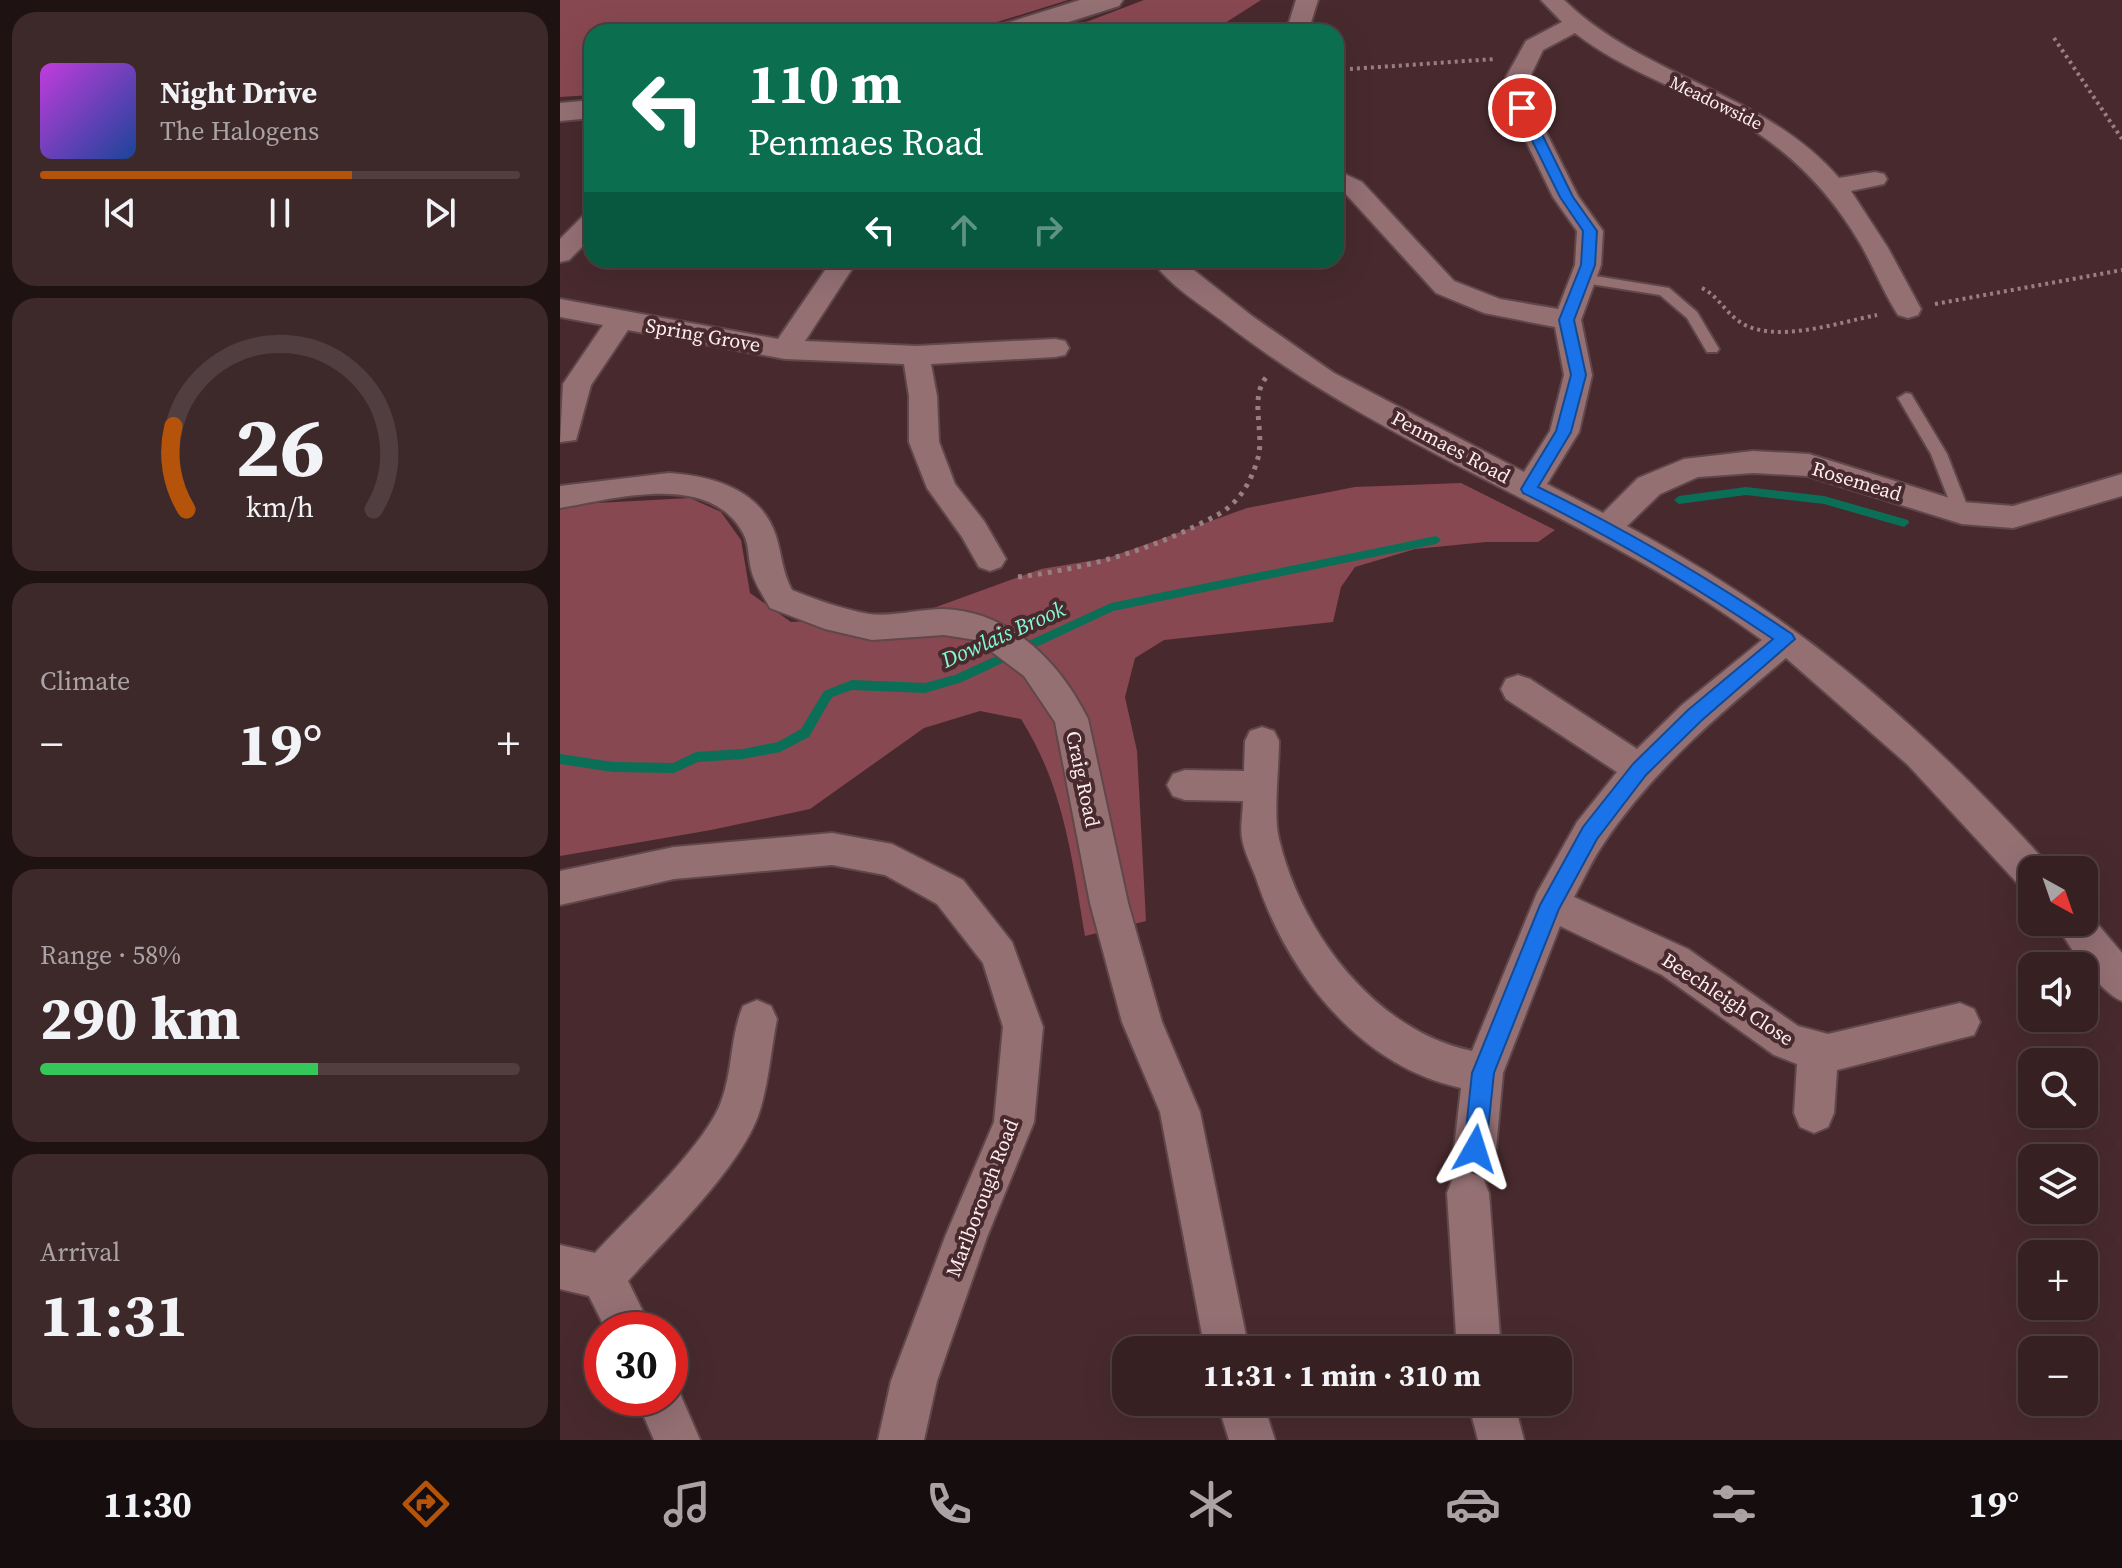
<!DOCTYPE html>
<meta charset="utf-8">
<style>
:root{--surface:#362022;--page:#3d282a;--text:#f1f3f6;--muted:#aaa3a5;--line:#503e40;--accent:#b45309}
body{margin:0;font-family:"Source Serif 4",serif;background:var(--page);color:var(--text);height:100vh;display:flex;flex-direction:column;font-size:30px;white-space:nowrap}
*{box-sizing:border-box;margin:0}
p{font-size:26px;color:var(--muted)}
.icon{flex:none;width:44px;height:44px;fill:none;stroke:currentColor;stroke-width:2;stroke-linecap:round;stroke-linejoin:round}
.map{position:relative;flex:1;overflow:hidden}
.drawer{display:flex;flex-direction:column;gap:12px;padding:12px;background:#1e1213;width:560px}
.drawer>*{flex:none}
.banner{position:absolute;left:24px;top:24px;width:760px;height:244px;border-radius:24px;box-shadow:0 8px 32px #0002,0 0 0 2px var(--line);background:#0b6e4f;color:#fff;overflow:hidden}
.needle{width:52px;rotate:140deg}
.controls{position:absolute;left:1458px;top:856px;display:grid;gap:16px}
.controls a{display:grid;place-items:center;width:80px;height:80px;border-radius:16px;background:var(--surface);box-shadow:0 8px 32px #0002,0 0 0 2px var(--line);font-size:40px}
.speed{position:absolute;left:24px;top:1312px;display:flex;gap:16px;font-size:40px;font-weight:700;text-align:center}
.speed>*{display:grid;place-content:center;width:104px;height:104px;border-radius:50%;background:var(--surface);box-shadow:0 8px 32px #0002,0 0 0 2px var(--line);line-height:1}
.speed .limit{border:12px solid #d22;background:#fff;color:#111}
.pin{position:absolute;display:grid;place-items:center;width:68px;height:68px;color:#fff;margin:-34px;border:4px solid #fff;border-radius:50%;box-shadow:0 2px 8px #0007}
.me{position:absolute;width:88px;margin:-44px;rotate:6deg;stroke-linejoin:round;filter:drop-shadow(0 0 6px #0008)}
.turn{display:flex;align-items:center;gap:28px;height:168px;padding:0 32px;font-size:36px}
.turn .icon{width:104px;height:104px;stroke-width:2.5}
.turn b{display:block;font-size:56px;line-height:68px}
.lanes{display:flex;align-items:center;height:76px;padding:0 32px;background:#0003;justify-content:center;gap:40px;direction:ltr}
.lanes .off{opacity:.35}
.big{font-size:60px;font-weight:700;line-height:1.1}
.drawer .widget{flex:1;display:flex;flex-direction:column;justify-content:center;gap:12px;min-width:0;padding:0 28px;border-radius:24px;background:var(--page)}
.drawer .dial{align-items:center;gap:0}
.dial svg{height:208px;overflow:visible;fill:none;stroke:var(--line);stroke-width:7;stroke-linecap:round;text-anchor:middle}
.dial text{fill:var(--text);stroke:none}
.song{display:flex;align-items:center;gap:24px}
.cover{width:96px;height:96px;border-radius:12px;background:linear-gradient(135deg,hsl(290 70% 55%),hsl(220 70% 35%))}
.played{height:8px;border-radius:4px;background:linear-gradient(90deg,var(--accent) 65%,var(--line) 65%)}
.keys{display:flex;justify-content:space-around;direction:ltr}
.heat{display:flex;justify-content:space-between;align-items:center;font-size:44px;direction:ltr}
.charge{height:12px;border-radius:6px;background:linear-gradient(90deg,#34c759 58%,var(--line) 0)}
.trip{position:absolute;left:552px;top:1336px;width:460px;height:80px;border-radius:24px;background:var(--surface);box-shadow:0 8px 32px #0002,0 0 0 2px var(--line);font-weight:700;line-height:80px;text-align:center}
.menu{display:flex;height:128px;justify-content:space-around;align-items:center;background:#160d0e;color:var(--muted)}
.menu .icon{width:56px;height:56px}
.menu .current{color:var(--accent)}
.menu b{font-size:36px;color:var(--text)}
main{display:flex;flex:1;min-height:0}
.map>svg:first-child{display:block}
.green{fill:#884851}
.lines{fill:none;stroke-linecap:round;stroke-linejoin:round}
.stream{fill:#0b6e57;fill-rule:evenodd}
.lane-casing{stroke:#5f474a;stroke-width:4}
.street-casing{stroke:#5f474a;stroke-width:4}
.secondary-casing{stroke:#5f474a;stroke-width:4}
.path-far1{stroke:#977f82;stroke-width:4;stroke-dasharray:3 4;stroke-linecap:butt}
.path{stroke:#977f82;stroke-width:5;stroke-dasharray:4 6;stroke-linecap:butt}
.lane{fill:#947073;fill-rule:evenodd}
.street{fill:#947073;fill-rule:evenodd}
.secondary{fill:#947073;fill-rule:evenodd}
.route{fill:#1a73e8;stroke:#114b97;stroke-width:2}
.labels{text-anchor:middle;stroke-width:8;stroke-linejoin:round;paint-order:stroke}
.far-street-label{font-size:18px;fill:#feedee;stroke:#482a2e}
.street-label{font-size:20px;fill:#feedee;stroke:#482a2e}
.water-label{font-size:22px;font-style:italic;fill:#84fbd6;stroke:#482a2e}
</style>
<main>
<section class="drawer">
<div class="widget">
<div class="song"><i class="cover"></i><div><b>Night Drive</b><p>The Halogens</p></div></div>
<div class="played"></div>
<div class="keys"><svg class="icon" aria-label="previous" viewBox="0 0 24 24"><path d="M18 5L8 12l10 7zM5 5v14"/></svg><svg class="icon" aria-label="pause" viewBox="0 0 24 24"><path d="M8 5v14M16 5v14"/></svg><svg class="icon" aria-label="next" viewBox="0 0 24 24"><path d="M6 5l10 7-10 7zM19 5v14"/></svg></div>
</div>
<div class="widget dial"><svg viewBox="0 0 100 80">
<path d="M14 69A42 42 0 1 1 86 69"/>
<path d="M14 69A42 42 0 0 1 9 37" stroke="#b45309"/>
<text x="50" y="56" font-size="32" font-weight="700">26</text>
<text x="50" y="72" font-size="11">km/h</text>
</svg></div>
<div class="widget"><p>Climate</p>
<div class="heat"><a>−</a><b class="big">19°</b><a>+</a></div>
</div>
<div class="widget"><p>Range · 58%</p><b class="big">290 km</b><div class="charge"></div></div>
<div class="widget"><p>Arrival</p><b class="big">11:31</b></div>
</section>
<div class="map">
<svg width="1562" height="1440" viewBox="0 0 1562 1440">
<rect width="100%" height="100%" fill="#482a2e"/>
<path class="green" d="M0 0H508L405 32H32V95L0 97Z
M584 0H701L651 32H500Z
M901 483 995 530 978 542H926L855 549 795 567 781 587 773 622 604 640 575 658 565 697 577 751 586 921 525 936C512 858 504 787 461 719L420 711 364 728 250 809 151 830 0 856V505L130 498 161 512 181 540 190 593 231 622 357 614 481 569 548 558 687 508 795 487Z"/>
<g class="lines">
<path class="stream" d="M1186 487 1264 496 1348 520 1349 523 1344 527 1264 504 1186 495 1119 504 1114 500 1119 496Z
M876 536 881 540 876 544 553 611 402 682 365 693 292 690 272 697 249 737 220 752 183 759 138 762 114 773 53 772 0 764V754L53 762 113 763 136 752 183 749 218 742 241 729 264 691 292 680 365 683 395 675 551 603Z"/>
<g class="lane-casing">
<path id="lane" d="M1023 274 1109 288 1137 312 1159 349 1157 352H1147L1127 318 1100 295 1018 282V276Z
M1346 393 1351 394 1387 454 1410 513 1408 517H1396L1394 513 1371 454 1338 398Z"/>
</g>
<g class="street-casing">
<path id="street" d="M736 0H758L748 32H726Z
M981 0H1004C1084 78 1205 92 1279 178L1315 172 1324 174 1327 179 1324 184 1291 191 1328 248 1361 309 1358 315 1348 318 1338 315C1324 293 1314 268 1301 245 1269 190 1227 148 1172 117 1120 88 1062 70 1015 33L983 50 970 77 974 108 1018 196 1043 231 1041 265 1021 320 1032 375 1019 432 987 484 1043 513 1078 478 1124 459 1193 451 1249 454 1402 502 1453 506 1562 474V496L1453 528 1402 524 1248 476 1193 473 1138 477 1100 494 1067 526C1237 617 1356 720 1485 861L1489 870H1472V889L1459 885 1348 765 1226 658C1159 714 1093 770 1044 843 1032 860 1024 879 1014 897L1128 949 1238 1026 1268 1034 1400 1003 1414 1009 1420 1022 1414 1035 1277 1070 1274 1113 1268 1127 1254 1133 1240 1127 1234 1113 1237 1064 1214 1055 1102 975 1000 926 943 1073 936 1149 930 1164 915 1170 900 1164 894 1149 901 1088C799 1066 727 973 696 878 691 865 684 851 682 838 680 826 683 812 683 801L625 800 613 796 607 785 613 774 625 770 684 771 685 741 690 731 702 727 714 731 719 741C719 768 713 815 719 839 741 932 815 1031 912 1051L977 893 1017 822 1057 772 946 699 941 689 946 679 958 675 970 679 1077 749 1122 705 1202 640C1034 516 830 452 665 323 642 305 608 285 592 260H621L692 316 774 373 964 472 990 431 1004 375 995 327 924 313 876 293 784 192 776 187V170L802 182 894 281 940 299 998 309 1015 265 1017 231 993 197 950 108 946 77 966 41 1002 22Z
M32 214V237L9 260 0 262V239L23 216Z
M272 260H298L245 341 356 346 495 339 505 341 509 348 505 355 495 357 371 364 377 396 379 442 395 484 424 521 446 559 441 567 430 571 419 567 402 537 367 488 349 442V396L344 364 225 359 68 330 31 385 16 440 0 442 3 384 43 325 0 317V299L218 339Z
M109 473C152 476 201 489 216 536 222 555 222 572 232 590 257 600 282 609 309 614 333 617 359 609 383 609 450 611 500 662 528 719L568 903 602 1022 640 1112 689 1350H645L600 1112 562 1022 530 903 495 722 464 676 416 640 384 635 312 640 265 629 210 608C203 595 194 583 191 569 188 557 189 543 183 533 149 471 55 499 0 508V486Z
M272 833 332 844 403 880 452 942 483 1027 474 1122 427 1237 377 1381 364 1440H318L331 1381 385 1237 434 1122 443 1027 423 963 377 904 325 875 272 865 114 879 0 905V871L114 847Z
M1524 908 1562 953V1001C1539 992 1507 945 1496 922H1524Z
M197 1000 211 1006 217 1019C211 1049 209 1081 200 1110 184 1164 107 1238 68 1281L92 1330H46L29 1296 0 1289V1245L35 1253C69 1216 145 1146 161 1102 173 1071 170 1036 183 1006Z
M908 1172 923 1178 929 1193 941 1350H897L887 1193 893 1178Z
M110 1380 115 1382 140 1440H94L76 1398H110Z
M657 1402H703L715 1440H669Z
M908 1402H954L964 1440H918Z"/>
</g>
<g class="secondary-casing">
<path id="secondary" d="M520 0H563L559 6 477 32H433L437 26Z
M32 100V118L0 121V103Z"/>
</g>
<path class="path-far1" d="M1494 38 1562 139
M776 70 935 59
M1142 288C1158 296 1165 312 1180 322 1214 345 1280 322 1317 315
M1375 304 1562 270"/>
<path class="path" d="M458 577C522 569 582 553 640 524 651 518 662 514 671 505 685 493 693 475 698 458 705 430 688 397 708 375"/>
<use href="#lane" class="lane"/>
<use href="#street" class="street"/>
<use href="#secondary" class="secondary"/>
</g>
<path class="route" d="M962 104 969 108 1013 197 1037 231 1035 265 1014 320 1026 375 1011 432 978 487C1067 530 1150 579 1232 634L1235 639 1141 721 1086 775 1037 839 999 909 934 1073 926 1149 922 1156 915 1160 907 1156 904 1149 912 1073 980 905 1023 827 1073 764 1128 710 1213 639C1133 585 1050 536 963 493L961 489 996 431 1011 375 999 320 1021 265 1023 231 1000 197 956 108Z"/>
<g class="labels">
<g class="far-street-label">
<text transform="translate(1156 103) rotate(26)" y="6">Meadowside</text>
</g>
<g class="street-label">
<text transform="translate(143 335) rotate(10)" y="7">Spring Grove</text>
<text transform="translate(891 447) rotate(28)" y="7">Penmaes Road</text>
<text transform="translate(1297 481) rotate(17)" y="7">Rosemead</text>
<text transform="translate(523 779) rotate(78)" y="7">Craig Road</text>
<text transform="translate(1168 999) rotate(33)" y="7">Beechleigh Close</text>
<text transform="translate(422 1198) rotate(-69)" y="7">Marlborough Road</text>
</g>
<g class="water-label">
<text transform="translate(443 634) rotate(-24)" y="8">Dowlais Brook</text>
</g>
</g>
</svg>
<div class="controls">
<a><svg class="needle" viewBox="-14 -14 28 28"><path d="M0-13l5 13h-10z" fill="#e53935"/><path d="M0 13l5-13h-10z" fill="#aaa3a5"/></svg></a>
<a><svg class="icon" aria-label="sound" viewBox="0 0 24 24"><path d="M4 9h4l5-4v14l-5-4H4zM17 9q2 3 0 6"/></svg></a>
<a><svg class="icon" aria-label="search" viewBox="0 0 24 24"><circle cx="10" cy="10" r="6"/><path d="M15 15l6 6"/></svg></a>
<a><svg class="icon" aria-label="layers" viewBox="0 0 24 24"><path d="M12 4l9 5-9 5-9-5zM3 14l9 5 9-5"/></svg></a>
<a>+</a>
<a>−</a>
</div>
<div class="speed"><div class="limit">30</div></div>
<div class="pin" style="left:962px;top:108px;background:#d93025"><svg class="icon" aria-label="arrive" viewBox="0 0 24 24"><path d="M6 21V4h12l-3 4 3 4H6"/></svg></div>
<svg class="me" style="left:915px;top:1149px" viewBox="-20 -20 40 40"><path d="M0-17L14 15 0 8-14 15z" fill="#1a73e8" stroke="#fff" stroke-width="4"/></svg>
<div class="trip">11:31 · 1 min · 310 m</div>
<div class="banner">
<div class="turn"><svg class="icon" aria-label="left" viewBox="0 0 24 24"><path d="M17 20v-9H6M10 6l-5 5 5 5"/></svg><div><b>110 m</b>Penmaes Road</div></div>
<div class="lanes"><svg class="icon" aria-label="left" viewBox="0 0 24 24"><path d="M17 20v-9H6M10 6l-5 5 5 5"/></svg><svg class="icon off" aria-label="ahead" viewBox="0 0 24 24"><path d="M12 20V5M6 11l6-6 6 6"/></svg><svg class="icon off" aria-label="right" viewBox="0 0 24 24"><path d="M7 20v-9h11M14 6l5 5-5 5"/></svg></div>
</div>
</div>
</main>
<nav class="menu">
<b>11:30</b>
<svg class="icon current" aria-label="directions" viewBox="0 0 24 24"><path d="M12 3l9 9-9 9-9-9zM9 14v-3h6M13 9l2 2-2 2"/></svg>
<svg class="icon" aria-label="music" viewBox="0 0 24 24"><path d="M9 18V5l10-2v13"/><circle cx="6" cy="18" r="3"/><circle cx="16" cy="16" r="3"/></svg>
<svg class="icon" aria-label="phone" viewBox="0 0 24 24"><path d="M5 4h4l2 5-3 2q2 4 5 5l2-3 5 2v4C11 20 4 13 5 4z"/></svg>
<svg class="icon" aria-label="climate" viewBox="0 0 24 24"><path d="M12 3v18M4 7l16 10M4 17L20 7"/></svg>
<svg class="icon" aria-label="car" viewBox="0 0 24 24"><path d="M5 17H2v-5l4-1 3-4h7l3 4 3 1v5h-3M9 17h6M6 11h13"/><circle cx="7" cy="17" r="2"/><circle cx="17" cy="17" r="2"/></svg>
<svg class="icon" aria-label="filters" viewBox="0 0 24 24"><path d="M4 7h16M4 17h16"/><circle cx="9" cy="7" r="2"/><circle cx="15" cy="17" r="2"/></svg>
<b>19°</b>
</nav>
